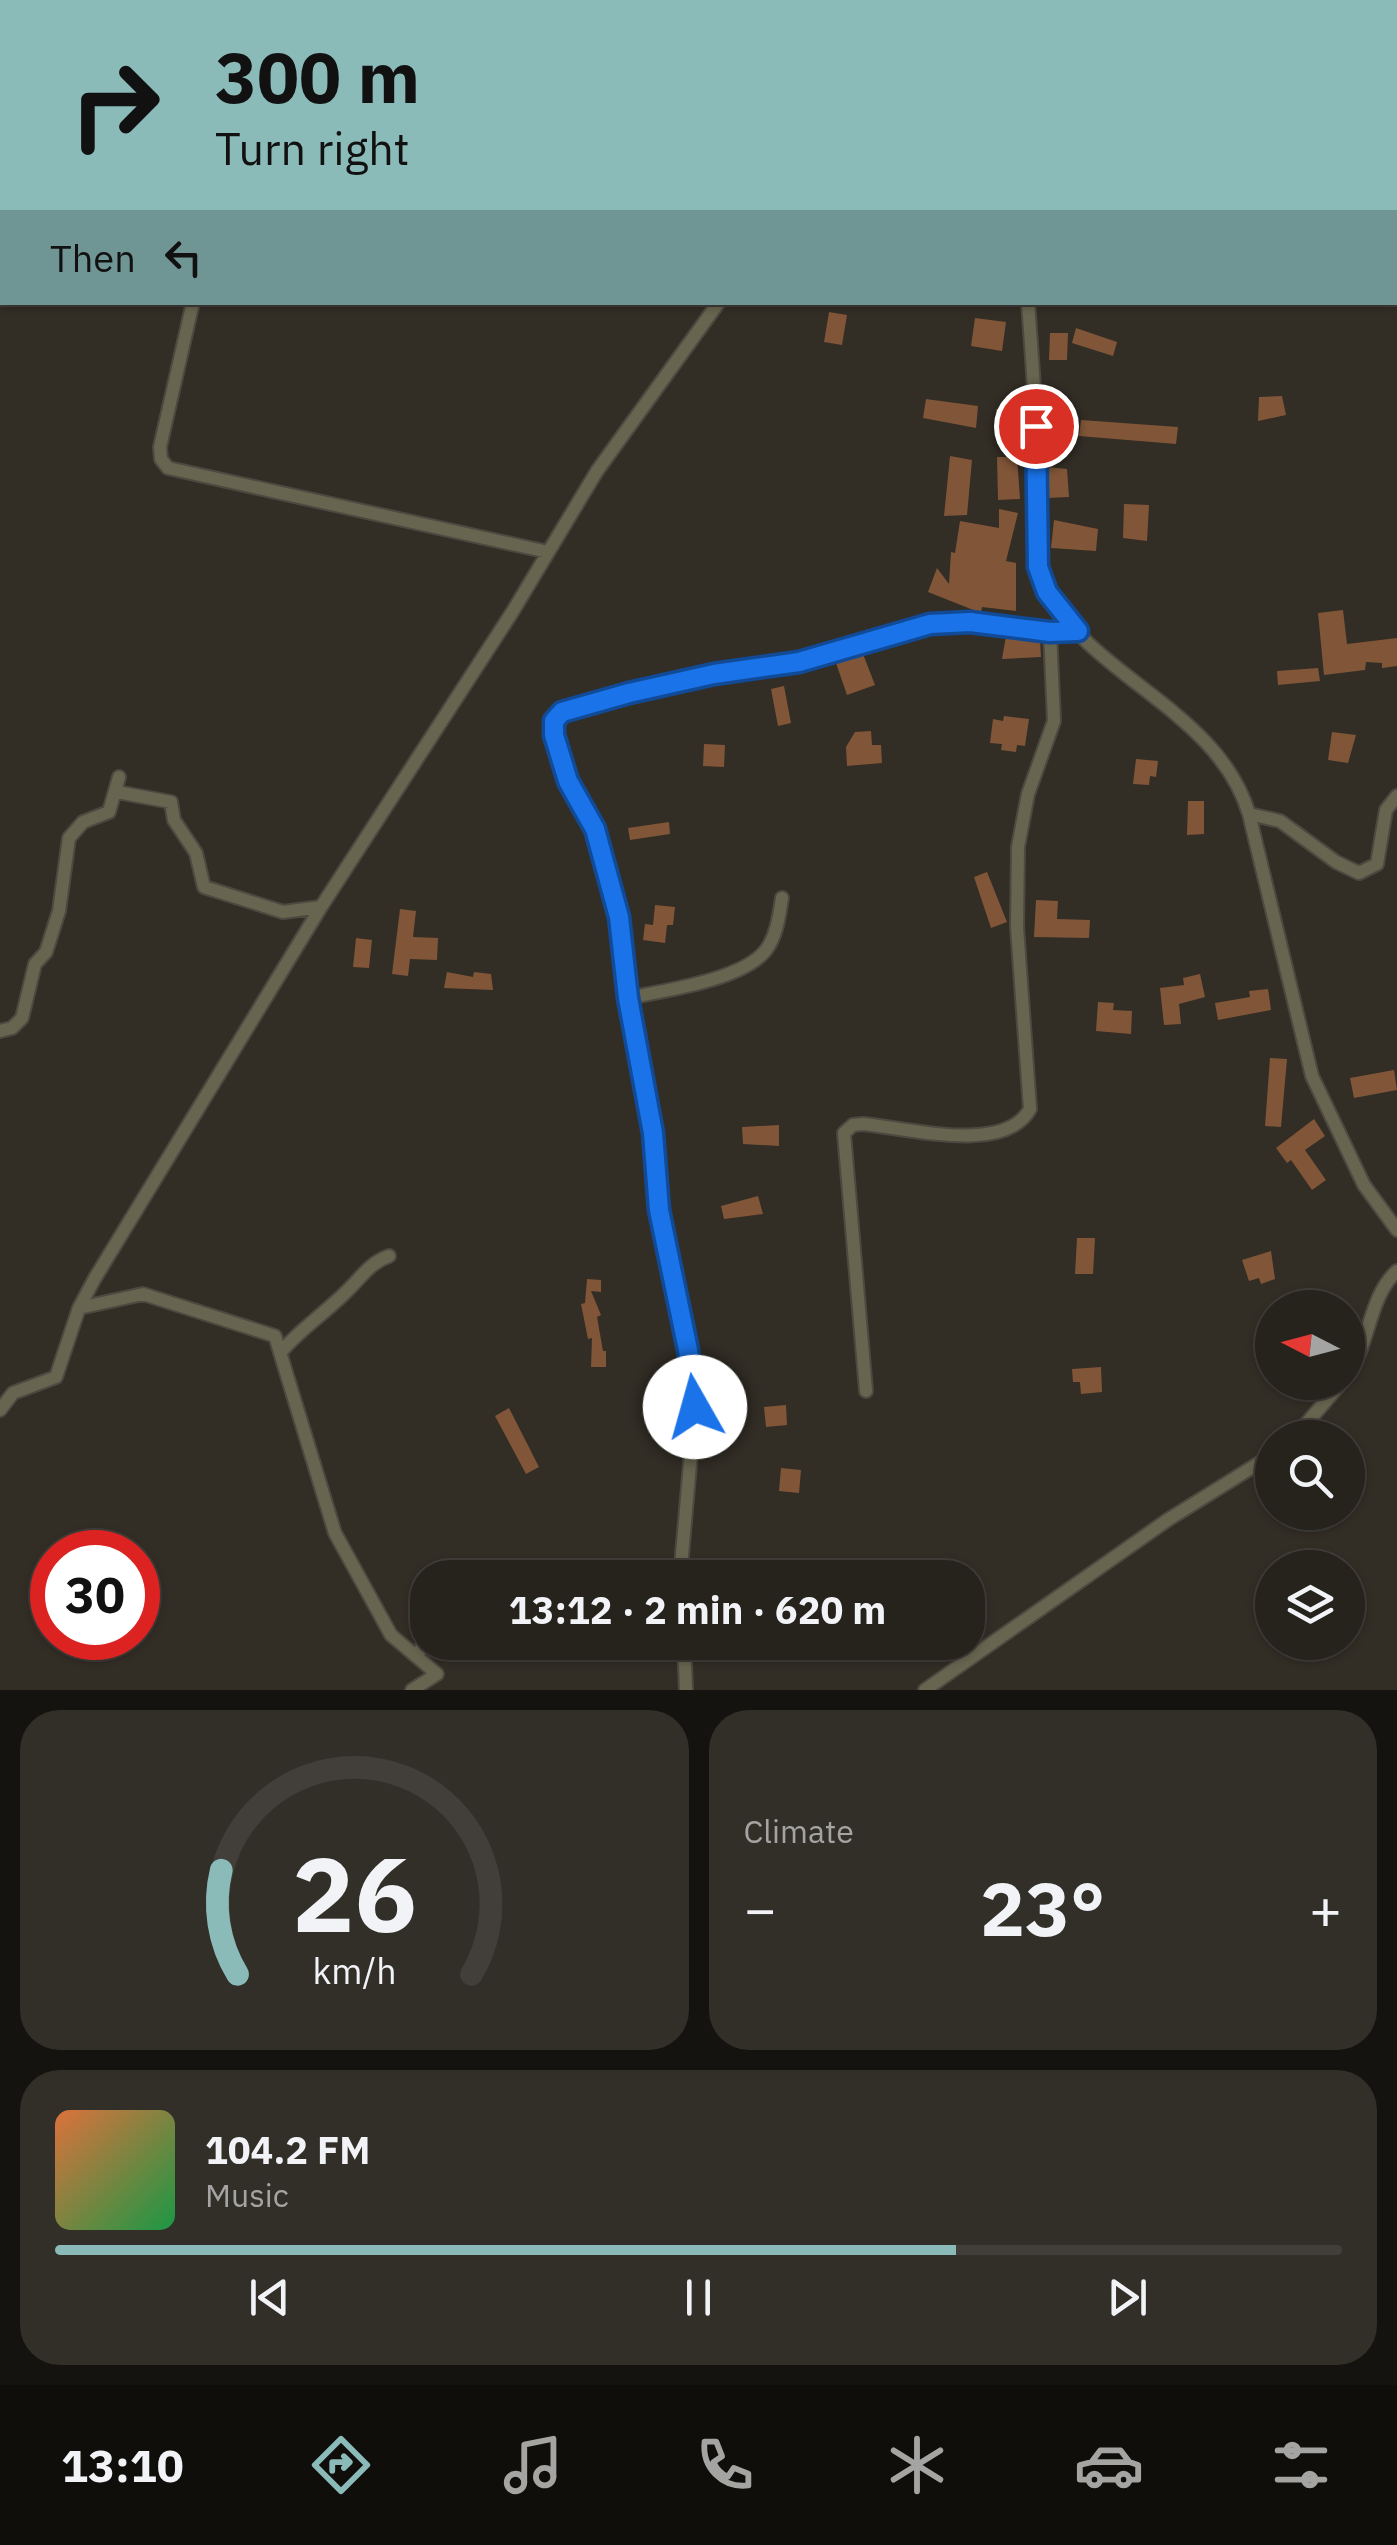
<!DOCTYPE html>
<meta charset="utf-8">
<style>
:root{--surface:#26221c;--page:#322f29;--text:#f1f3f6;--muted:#a4a4a3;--line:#423f3b;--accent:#8bbbb9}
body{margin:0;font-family:"IBM Plex Sans",sans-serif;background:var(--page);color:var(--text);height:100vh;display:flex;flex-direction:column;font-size:38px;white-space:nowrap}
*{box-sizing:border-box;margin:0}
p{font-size:32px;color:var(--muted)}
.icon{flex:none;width:55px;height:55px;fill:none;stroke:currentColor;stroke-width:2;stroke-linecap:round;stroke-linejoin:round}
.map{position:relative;height:1690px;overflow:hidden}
.details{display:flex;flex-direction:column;gap:20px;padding:20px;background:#15130f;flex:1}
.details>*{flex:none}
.guide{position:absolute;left:0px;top:0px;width:1398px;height:305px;box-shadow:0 2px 8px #0004,0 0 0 2px var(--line);background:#8bbbb9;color:#111;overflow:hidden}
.needle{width:65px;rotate:276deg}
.buttons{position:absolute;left:1255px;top:1290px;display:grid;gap:20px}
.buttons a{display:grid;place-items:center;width:110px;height:110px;border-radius:50%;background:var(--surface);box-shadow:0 2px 8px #0004,0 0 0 2px var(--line);font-size:50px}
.speed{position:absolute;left:30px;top:1530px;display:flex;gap:20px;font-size:50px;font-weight:700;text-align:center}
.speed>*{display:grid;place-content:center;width:130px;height:130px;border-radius:50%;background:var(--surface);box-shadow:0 2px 8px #0004,0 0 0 2px var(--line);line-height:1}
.speed .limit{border:15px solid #d22;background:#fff;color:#111}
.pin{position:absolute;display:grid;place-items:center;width:85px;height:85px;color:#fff;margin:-42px;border:5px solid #fff;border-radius:50%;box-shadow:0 2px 10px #0007}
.me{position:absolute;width:110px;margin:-55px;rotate:353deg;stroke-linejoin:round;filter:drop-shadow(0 0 8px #0008)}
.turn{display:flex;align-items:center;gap:35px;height:210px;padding:0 50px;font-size:45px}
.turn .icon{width:130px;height:130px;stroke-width:2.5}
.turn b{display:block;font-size:70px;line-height:85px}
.then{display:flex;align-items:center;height:95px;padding:0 50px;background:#0003;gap:20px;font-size:38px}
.big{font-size:75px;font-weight:700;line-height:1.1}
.details .tile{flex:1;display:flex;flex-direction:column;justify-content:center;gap:15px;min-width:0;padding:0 35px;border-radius:40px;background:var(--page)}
.details .dial{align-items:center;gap:0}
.dial svg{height:260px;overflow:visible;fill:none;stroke:var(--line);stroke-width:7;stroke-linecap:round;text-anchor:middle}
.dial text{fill:var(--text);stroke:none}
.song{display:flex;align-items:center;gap:30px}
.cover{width:120px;height:120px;border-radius:15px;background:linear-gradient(135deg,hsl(20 70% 55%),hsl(140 70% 35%))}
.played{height:10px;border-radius:5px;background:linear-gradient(90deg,var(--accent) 70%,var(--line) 70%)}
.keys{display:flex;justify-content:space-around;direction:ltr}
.heat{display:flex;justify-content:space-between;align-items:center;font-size:55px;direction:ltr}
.details .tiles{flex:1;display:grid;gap:20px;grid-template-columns:1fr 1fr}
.tile:last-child{grid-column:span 2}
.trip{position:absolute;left:410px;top:1560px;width:575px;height:100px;border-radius:40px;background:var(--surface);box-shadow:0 2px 8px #0004,0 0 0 2px var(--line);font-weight:700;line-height:100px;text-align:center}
.tabs{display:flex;height:160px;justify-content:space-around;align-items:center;background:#0f0e0b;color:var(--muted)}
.tabs .icon{width:70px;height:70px}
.tabs .selected{color:var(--accent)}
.tabs b{font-size:45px;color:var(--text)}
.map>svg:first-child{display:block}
.building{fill:#815638}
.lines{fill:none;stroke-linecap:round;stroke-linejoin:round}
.street-casing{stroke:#4d4941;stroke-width:16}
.highway-casing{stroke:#4d4941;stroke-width:26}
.street{stroke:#67654f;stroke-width:12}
.highway{stroke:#b6b07a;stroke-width:22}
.route-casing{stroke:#114b97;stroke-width:25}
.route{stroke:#1a73e8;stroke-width:18}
</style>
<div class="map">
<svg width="1397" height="1690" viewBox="0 0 1397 1690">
<rect width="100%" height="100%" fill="#322d25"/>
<path class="building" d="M829 312 847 315 842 345 824 342Z
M975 318 1006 322 1002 351 971 346Z
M1076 328 1117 342 1113 356 1072 343Z
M1050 333H1068L1067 360H1049Z
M1282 396 1286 415 1258 421 1259 397Z
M926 399 978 406 976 428 923 418Z
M996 409 1015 412 1014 436 996 432Z
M1081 420 1178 427 1176 444 1079 436Z
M950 456 972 460 967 515 944 516Z
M997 457H1017L1020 499 998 500Z
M1047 467 1067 469 1069 497 1047 498Z
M1124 504 1149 505 1147 541 1123 538Z
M999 509 1018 513 1006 561 1016 563V611L982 607 981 613 928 592 937 568 949 584 951 552 955 553 960 521 999 528Z
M1054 520 1098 529 1096 551 1051 548Z
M1343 610 1347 644 1397 638V666L1382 668V663L1366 662 1365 670 1324 675 1318 613Z
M1006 636 1040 639 1041 657 1002 659Z
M863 654 875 685 847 695 836 663Z
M1318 668 1320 681 1278 685 1277 671Z
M784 686 791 723 778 726 771 689Z
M1004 716 1029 719 1025 746 1017 745 1016 752 1001 750 1002 744 990 743 993 719 1003 721Z
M871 731 872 745H881L882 763 847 766 846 747 855 732Z
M1332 732 1356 735 1348 763 1328 760Z
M704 744 725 745 724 767 703 766Z
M1136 759 1158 761 1156 777 1150 776 1149 785 1133 784Z
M1188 801H1204V834L1187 835Z
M669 822 670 834 630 840 628 828Z
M987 872 1007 922 991 928 974 877Z
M1036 900 1058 901 1057 919 1090 920 1089 938 1034 937Z
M655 905 675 907 673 925H667L665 943 643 940 645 924 653 925Z
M400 909 416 911 413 937 438 938 437 960 410 959 408 976 392 974Z
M356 938 372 940 369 968 353 967Z
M447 972 473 977 474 972 491 974 493 990 444 988Z
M1200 974 1205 997 1179 1004 1181 1024 1164 1025 1160 988 1184 985 1183 978Z
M1268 989 1271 1010 1218 1020 1215 1003 1250 997 1249 991Z
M1098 1002 1114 1003 1113 1010 1132 1011 1131 1034 1096 1031Z
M1270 1058 1287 1059 1281 1127 1265 1126Z
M1394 1070 1397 1090 1354 1098 1350 1078Z
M1314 1119 1325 1136 1305 1150 1326 1180 1312 1190 1291 1160 1287 1163 1276 1148Z
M779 1125V1146L743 1144 742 1127Z
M758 1196 763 1214 724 1219 721 1206Z
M1077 1238H1095L1093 1274H1075Z
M1271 1251 1275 1279 1261 1284 1259 1278 1249 1281 1242 1260Z
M587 1279 601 1280V1292L591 1291 601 1315 597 1317 603 1351H606V1367H591L592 1338 588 1339 581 1304 585 1303Z
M1101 1367 1102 1392 1081 1394 1080 1382H1073L1072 1369Z
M786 1405 787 1425 766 1427 764 1407Z
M509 1408 539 1467 526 1474 495 1416Z
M781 1468 801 1470 799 1493 779 1491Z"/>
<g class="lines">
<g class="street-casing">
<path id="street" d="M1028 0 1029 2
M1395 61H1397
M0 202 2 201
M193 302 160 447 161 459 168 468 548 552
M1028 302C1031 343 1034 384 1036 424 1037 471 1024 551 1046 591 1096 680 1218 711 1249 814L1312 1076 1364 1185 1397 1230
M117 792 171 802 174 820 196 853 204 887 283 912 321 907
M1249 814 1280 821 1336 862 1359 873 1377 864 1386 810 1397 796
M627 998C663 991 743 980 766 950 777 935 779 916 782 898
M0 1031 12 1028 22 1018 35 964 46 952 59 911 69 838 83 822 109 812 119 777
M79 1308 143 1294 275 1336 335 1533 391 1635 437 1674 412 1690
M280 1353C300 1329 324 1314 346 1292 361 1278 369 1263 389 1256
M1348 1375C1370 1343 1369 1296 1397 1271
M866 1391 844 1133 853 1125 863 1124C908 1128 1005 1155 1030 1109L1017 927 1018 847 1028 794 1054 721 1050 632
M0 1410 13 1393 56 1377 79 1308 95 1278 321 907 513 611 597 471 719 302
M1294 1438 1342 1382
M680 1578 695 1407 693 1381 659 1210 653 1133 627 998 619 917 595 829 568 781 553 735 554 721C567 703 609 698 631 693 690 677 751 674 810 660 856 648 902 626 950 622 993 620 1035 632 1078 631
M684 1642 686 1690
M417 1657 428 1634
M925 1690 1169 1519 1272 1455"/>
</g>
<g class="highway-casing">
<path id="highway" d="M790 0 792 2
M1395 283H1397"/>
</g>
<use href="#street" class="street"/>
<use href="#highway" class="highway"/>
</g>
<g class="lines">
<g class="route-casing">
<path id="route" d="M695 1407 688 1350 659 1210 653 1133 628 998 619 917 595 829 568 781 554 735V721L562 712 629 693 714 674 799 662 930 624 970 622 1050 632 1078 631 1047 592 1038 567 1036 426"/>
</g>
<use href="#route" class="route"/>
</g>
</svg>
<div class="buttons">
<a><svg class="needle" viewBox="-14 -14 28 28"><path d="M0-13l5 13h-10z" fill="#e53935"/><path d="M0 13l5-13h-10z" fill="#a4a4a3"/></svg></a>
<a><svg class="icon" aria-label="search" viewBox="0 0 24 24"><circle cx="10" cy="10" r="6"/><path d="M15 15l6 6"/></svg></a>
<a><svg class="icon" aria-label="layers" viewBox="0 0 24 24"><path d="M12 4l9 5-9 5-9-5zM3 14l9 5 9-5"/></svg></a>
</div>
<div class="speed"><div class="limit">30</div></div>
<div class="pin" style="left:1036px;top:426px;background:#d93025"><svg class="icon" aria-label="arrive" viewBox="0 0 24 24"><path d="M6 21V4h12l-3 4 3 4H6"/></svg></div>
<svg class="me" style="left:695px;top:1407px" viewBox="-20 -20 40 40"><circle r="19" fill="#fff"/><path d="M0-13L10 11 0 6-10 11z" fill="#1a73e8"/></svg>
<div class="trip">13:12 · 2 min · 620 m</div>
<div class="guide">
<div class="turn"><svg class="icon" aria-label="right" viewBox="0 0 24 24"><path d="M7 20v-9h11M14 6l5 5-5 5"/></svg><div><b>300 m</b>Turn right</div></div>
<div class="then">Then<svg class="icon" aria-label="left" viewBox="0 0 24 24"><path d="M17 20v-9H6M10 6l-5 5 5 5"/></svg></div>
</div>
</div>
<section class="details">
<div class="tiles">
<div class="tile dial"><svg viewBox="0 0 100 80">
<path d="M14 69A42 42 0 1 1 86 69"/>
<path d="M14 69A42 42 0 0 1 9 37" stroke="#8bbbb9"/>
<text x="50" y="56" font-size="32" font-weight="700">26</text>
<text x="50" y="72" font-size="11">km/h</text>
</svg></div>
<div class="tile"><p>Climate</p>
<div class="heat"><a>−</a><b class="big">23°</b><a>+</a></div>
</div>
<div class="tile">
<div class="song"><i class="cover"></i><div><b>104.2 FM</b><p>Music</p></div></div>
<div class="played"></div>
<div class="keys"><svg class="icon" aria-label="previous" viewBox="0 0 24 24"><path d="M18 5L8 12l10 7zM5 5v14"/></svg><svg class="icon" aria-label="pause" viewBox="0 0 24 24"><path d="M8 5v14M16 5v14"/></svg><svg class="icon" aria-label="next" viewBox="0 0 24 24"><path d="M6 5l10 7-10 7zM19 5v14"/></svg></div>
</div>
</div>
</section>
<nav class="tabs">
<b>13:10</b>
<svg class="icon selected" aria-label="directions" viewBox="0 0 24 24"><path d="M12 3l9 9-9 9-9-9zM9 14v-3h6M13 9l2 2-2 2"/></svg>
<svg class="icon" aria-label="music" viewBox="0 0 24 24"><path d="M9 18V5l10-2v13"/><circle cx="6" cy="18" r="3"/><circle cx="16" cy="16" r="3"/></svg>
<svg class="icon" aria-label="phone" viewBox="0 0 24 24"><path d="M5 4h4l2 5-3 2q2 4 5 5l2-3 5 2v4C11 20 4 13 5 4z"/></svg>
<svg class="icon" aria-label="climate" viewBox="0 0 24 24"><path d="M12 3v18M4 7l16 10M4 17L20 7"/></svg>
<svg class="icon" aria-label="car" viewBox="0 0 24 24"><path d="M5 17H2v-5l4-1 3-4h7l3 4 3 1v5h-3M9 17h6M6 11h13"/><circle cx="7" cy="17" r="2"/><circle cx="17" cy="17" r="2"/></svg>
<svg class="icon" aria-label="filters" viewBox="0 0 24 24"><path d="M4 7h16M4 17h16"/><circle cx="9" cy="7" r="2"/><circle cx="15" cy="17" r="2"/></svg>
</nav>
